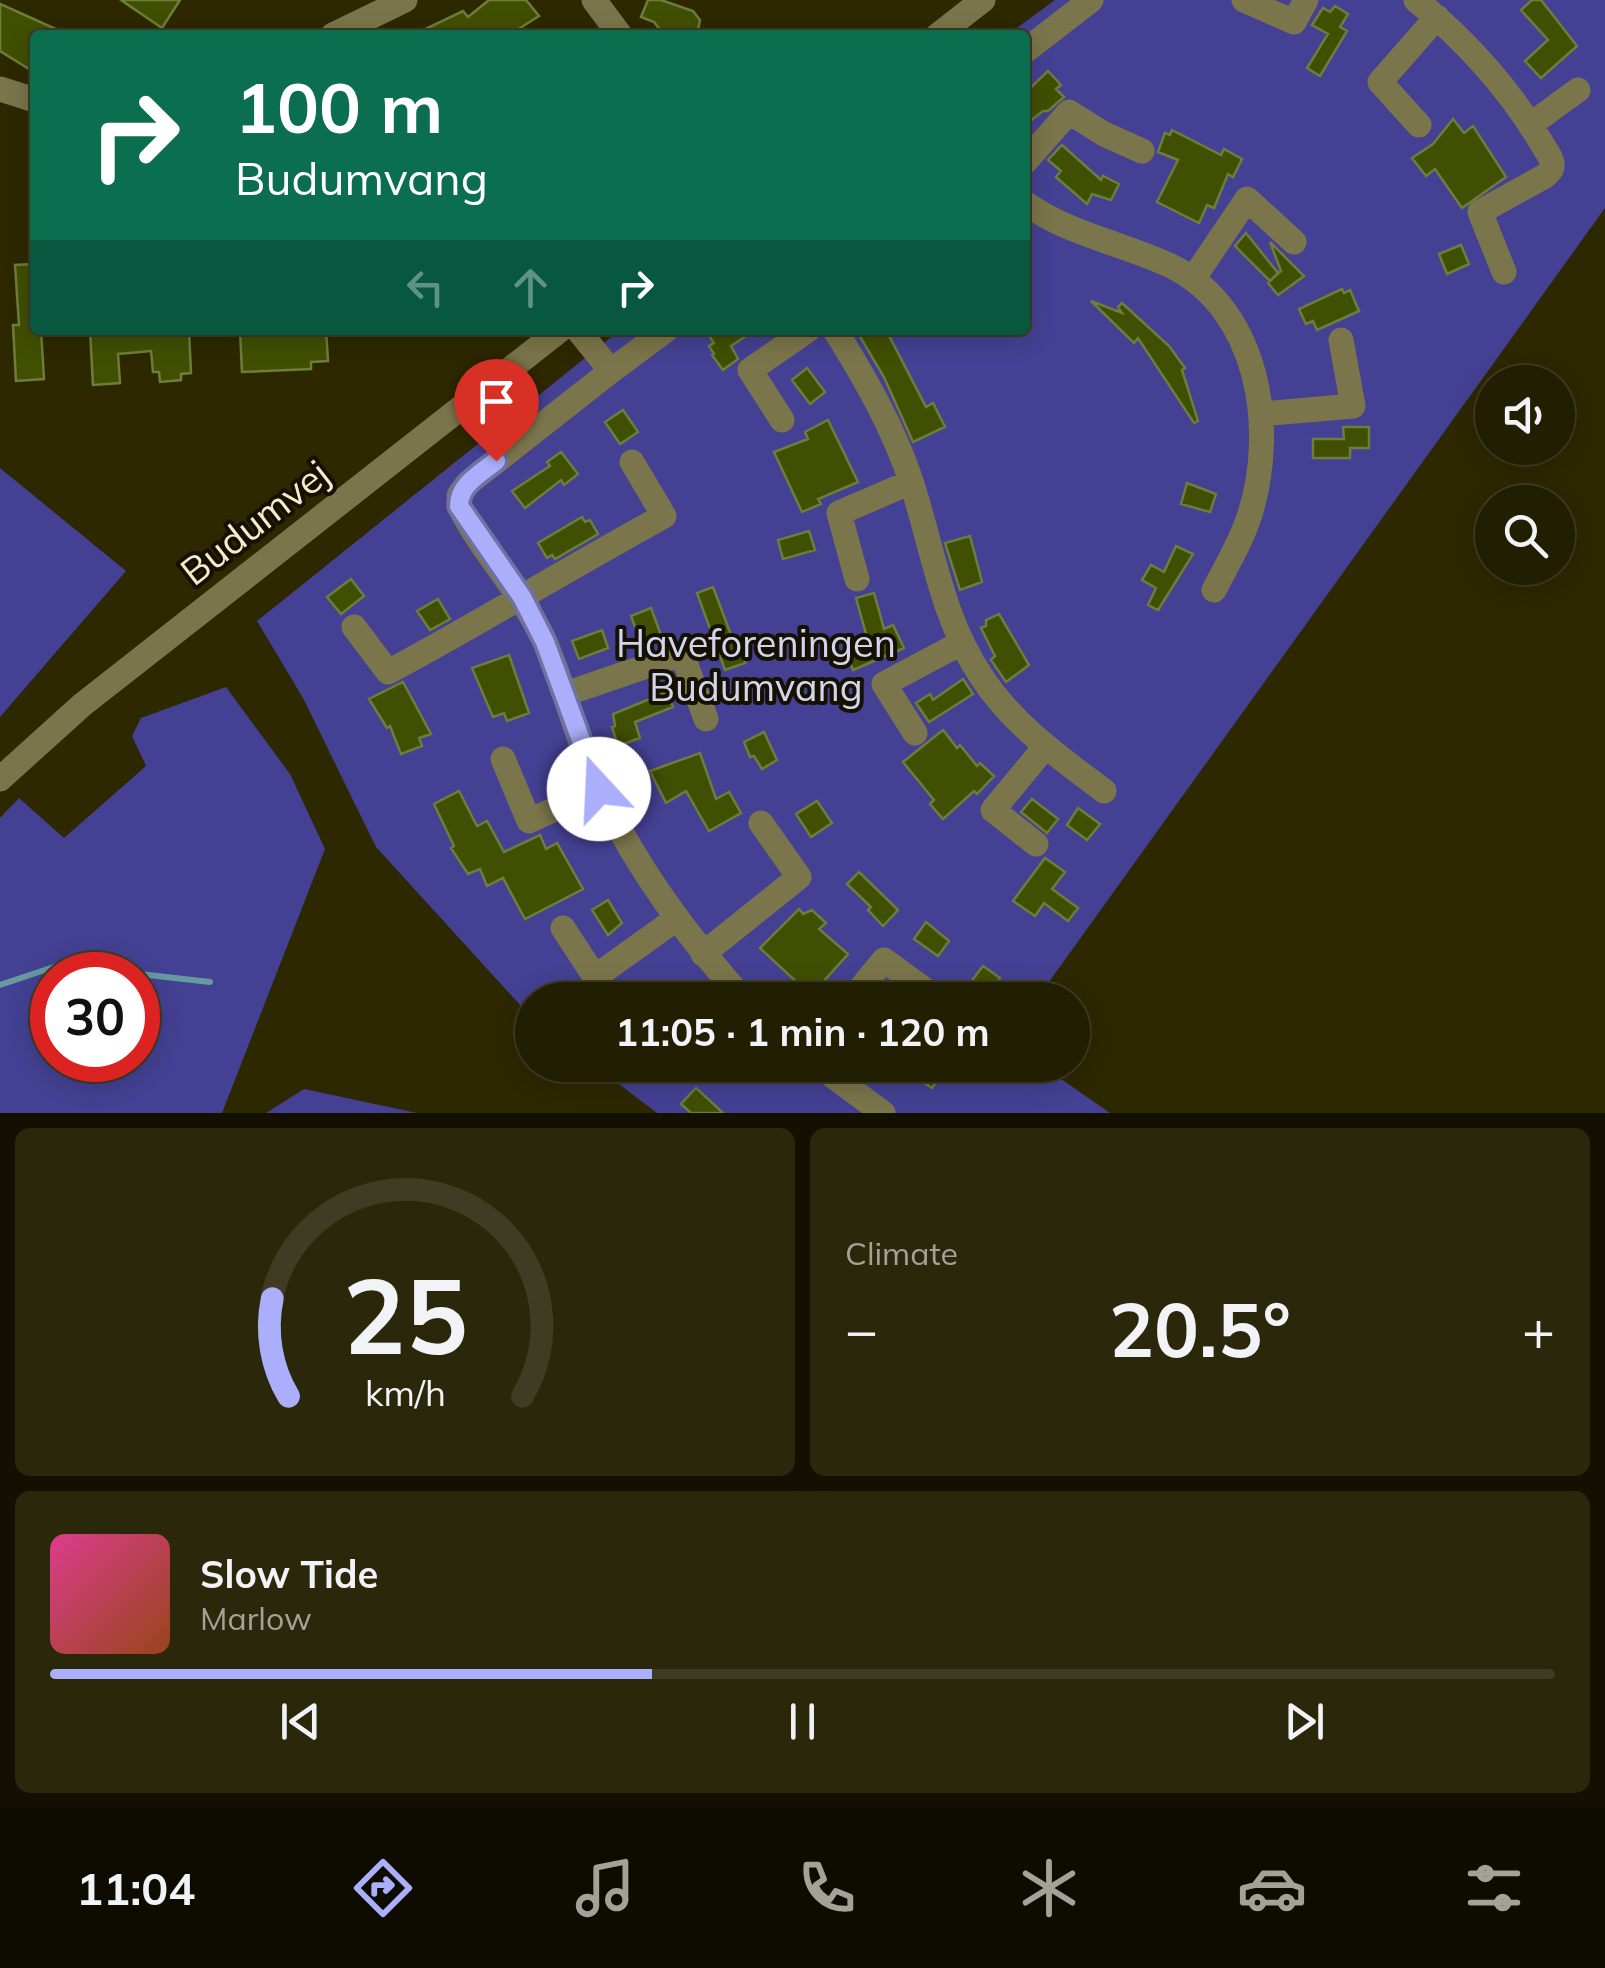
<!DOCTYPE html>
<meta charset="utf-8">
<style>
:root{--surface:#221e01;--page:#2a270b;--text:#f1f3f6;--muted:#a2a299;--line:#3f3c23;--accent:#abaffb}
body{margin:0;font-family:Mulish,sans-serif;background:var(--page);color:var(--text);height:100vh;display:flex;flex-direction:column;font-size:38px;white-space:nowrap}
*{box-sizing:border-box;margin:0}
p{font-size:32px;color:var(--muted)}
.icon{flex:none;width:55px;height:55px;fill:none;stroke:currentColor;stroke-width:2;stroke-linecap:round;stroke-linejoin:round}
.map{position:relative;height:1113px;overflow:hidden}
.drawer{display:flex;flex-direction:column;gap:15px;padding:15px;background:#131001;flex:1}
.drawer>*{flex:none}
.hud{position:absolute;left:30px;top:30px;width:1000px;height:305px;border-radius:10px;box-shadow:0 5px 25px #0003,0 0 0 2px var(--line);background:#0b6e4f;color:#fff;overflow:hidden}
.fabs{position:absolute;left:1475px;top:365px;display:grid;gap:20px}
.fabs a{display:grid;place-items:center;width:100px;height:100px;border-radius:50%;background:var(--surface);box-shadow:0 5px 25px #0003,0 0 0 2px var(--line);font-size:50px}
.speed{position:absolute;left:30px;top:952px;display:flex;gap:20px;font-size:50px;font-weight:700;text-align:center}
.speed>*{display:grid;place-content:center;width:130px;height:130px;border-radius:50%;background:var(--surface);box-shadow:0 5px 25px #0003,0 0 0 2px var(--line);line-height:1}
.speed .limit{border:15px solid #d22;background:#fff;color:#111}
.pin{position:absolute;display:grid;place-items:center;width:85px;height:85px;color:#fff;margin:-102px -42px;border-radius:50% 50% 50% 0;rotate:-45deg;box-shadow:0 0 10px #0007}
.pin .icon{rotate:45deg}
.me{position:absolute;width:110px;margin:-55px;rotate:340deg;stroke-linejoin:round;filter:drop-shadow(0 0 8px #0008)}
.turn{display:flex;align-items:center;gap:35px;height:210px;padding:0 40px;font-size:45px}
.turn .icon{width:130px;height:130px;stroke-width:2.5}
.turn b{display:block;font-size:70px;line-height:85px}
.lanes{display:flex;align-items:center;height:95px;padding:0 40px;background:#0003;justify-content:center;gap:50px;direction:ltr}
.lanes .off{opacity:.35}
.big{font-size:75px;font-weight:700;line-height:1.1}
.drawer .card{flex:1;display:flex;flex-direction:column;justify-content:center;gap:15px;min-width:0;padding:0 35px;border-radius:15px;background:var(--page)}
.drawer .dial{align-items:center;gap:0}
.dial svg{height:260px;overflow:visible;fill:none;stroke:var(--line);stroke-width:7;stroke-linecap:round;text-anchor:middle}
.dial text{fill:var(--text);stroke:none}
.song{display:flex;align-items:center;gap:30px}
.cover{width:120px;height:120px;border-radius:15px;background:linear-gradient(135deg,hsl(330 70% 55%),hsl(20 70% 35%))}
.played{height:10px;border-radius:5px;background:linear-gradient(90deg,var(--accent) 40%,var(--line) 40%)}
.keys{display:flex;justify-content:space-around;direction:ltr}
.heat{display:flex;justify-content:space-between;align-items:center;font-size:55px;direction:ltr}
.drawer .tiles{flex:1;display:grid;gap:15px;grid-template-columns:1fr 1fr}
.card:last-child{grid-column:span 2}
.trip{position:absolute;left:515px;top:982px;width:575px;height:100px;border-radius:50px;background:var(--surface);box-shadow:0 5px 25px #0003,0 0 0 2px var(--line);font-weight:700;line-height:100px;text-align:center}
.tabs{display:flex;height:160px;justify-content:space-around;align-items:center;background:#0e0c00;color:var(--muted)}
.tabs .icon{width:70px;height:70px}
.tabs .active{color:var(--accent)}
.tabs b{font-size:45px;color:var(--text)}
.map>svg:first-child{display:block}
.green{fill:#444194;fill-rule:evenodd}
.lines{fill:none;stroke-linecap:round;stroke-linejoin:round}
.stream{stroke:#679a9f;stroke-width:6}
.building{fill:#414f03;stroke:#6d7d3a;stroke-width:2.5}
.minor{stroke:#7b754b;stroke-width:25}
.route-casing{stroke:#6f72a3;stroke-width:25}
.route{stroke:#abaffb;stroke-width:18}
.labels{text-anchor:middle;stroke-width:8;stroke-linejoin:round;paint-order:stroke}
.street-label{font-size:38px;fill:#f2edca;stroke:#151000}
.park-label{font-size:38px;fill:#d2d5ec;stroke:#151000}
</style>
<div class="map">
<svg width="1605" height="1113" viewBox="0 0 1605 1113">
<rect width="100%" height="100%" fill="#2e2801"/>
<path class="green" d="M1055 0H1605V208L1036 1000H532V1018L376 847 303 698 257 621 620 330H1025V35H1007Z
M0 468 126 571 0 717Z
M226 687 290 774 325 849 222 1113H0V818L19 798 64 838 146 766 132 736 141 718ZM138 975V1060H52V975Z
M594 1065H1041L1110 1113H657Z
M304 1089 417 1113H266Z"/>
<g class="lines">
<path class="stream" d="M0 985 60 965 210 982"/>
</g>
<path class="building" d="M121 0H180L162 28Z
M489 0H526L539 16 509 35H413L463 11 468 17Z
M648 0H661L693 11 700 20 697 35H664L654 22 641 17Z
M1532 0H1541L1577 46 1541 78 1525 61 1548 40 1521 10Z
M0 4 69 35H35V58L29 69 0 51Z
M1335 6 1348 14 1340 27 1347 31 1320 76 1307 68 1328 34 1312 25 1323 8 1330 12Z
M1048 71 1061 85 1056 89 1064 97 1048 111H1043L1025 125V93Z
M1453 119 1464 133 1473 126 1506 177 1462 208 1435 169 1426 176 1412 158 1433 144Z
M1172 130 1221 155 1224 149 1242 159 1233 177 1228 174 1214 208 1207 205 1199 223 1157 202 1178 160 1158 152 1165 133 1170 135Z
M1062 145 1101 180 1103 176 1119 184 1111 200 1092 194 1087 204 1056 177 1061 171 1048 160Z
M1246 233 1278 273 1270 281 1235 246Z
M1270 242 1304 276 1278 295 1268 283 1281 271Z
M1461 245 1469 264 1447 274 1439 254Z
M32 264 35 330H41L44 379 16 381 13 325H19L15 265Z
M1342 289 1344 293 1350 290 1359 311 1317 330 1313 321 1306 324 1299 309Z
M1091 301 1122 313 1118 307 1122 303 1169 346 1185 368 1182 370 1198 421 1194 423 1138 338 1134 343Z
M90 330H189L191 373 181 374V380L160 382 159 372H153L151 351 118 354 120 383 93 385Z
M240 330H326L328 361 311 362V369L242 372Z
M705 330H755L731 346 738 359 723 370 712 355 714 354 709 346 714 343Z
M867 330H886L926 407 933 403 945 427 913 442 884 377 859 335Z
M807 368 825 392 810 404 792 380Z
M623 410 638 432 620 444 605 422Z
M828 420 858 482 818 499 821 504 802 512 774 452 808 439 805 432Z
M1343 427H1369V448H1350V458H1313V439H1344Z
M561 452 578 474 564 485 561 480 525 508 512 491 550 466 547 462Z
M1187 483 1216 494 1210 512 1181 504Z
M582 517 585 522 590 520 598 534 555 559 552 555 547 558 538 543Z
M809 531 815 550 783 559 778 540Z
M970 536 982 582 960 590 945 543Z
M1176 546 1193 554 1158 610 1148 605 1156 588 1142 580 1151 565 1164 572Z
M351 579 364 596 341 614 327 597Z
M713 587 734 643 737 642 745 663 725 670 697 593Z
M874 593 884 629 893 625 904 648 853 670 845 650 868 641 856 598Z
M438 599 450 619 430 630 417 611Z
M651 608 661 635 641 643 631 616Z
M999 614 1029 665 1006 682 991 660 995 656 981 628 986 626V620Z
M602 630 608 648 579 659 572 641Z
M509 655 529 713 507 721 504 713 493 717 472 668Z
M963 679 973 694 929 722 916 703 930 694 933 700Z
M403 682 431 734 419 738 422 746 401 754 390 726 387 728 369 699Z
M667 692 673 707 635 722 640 738 618 746 612 727 615 726 613 714Z
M943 730 957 748 960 745 977 766 980 763 994 776 977 794 974 791 943 819 930 804 934 800 903 762Z
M764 732 777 760 762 769 754 756 750 757 744 742Z
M700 753 716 799 729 792 741 813 709 831 686 791 666 803 650 771Z
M459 791 477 826 487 821 504 852 540 835 546 849 557 843 583 889 525 919 503 878 487 886 480 869 468 874 451 848 454 846 434 804Z
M1032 799 1058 819 1047 833 1021 812Z
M817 801 832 823 811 837 796 814Z
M1078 808 1100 824 1087 840 1067 825Z
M1045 858 1065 872 1052 889 1078 908 1068 921 1044 903 1035 916 1013 901Z
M859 872 898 910 883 926 868 910 871 907 847 884Z
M608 900 622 923 608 935 592 910Z
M799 909 803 914 812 910 826 923 819 929 848 954 823 982 831 990 821 1000H816L760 948Z
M926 922 949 941 938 956 914 939Z
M983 966 1000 978 984 1000 967 987Z
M899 1065H948L932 1088Z
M696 1088 708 1099 723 1113H691L681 1104Z"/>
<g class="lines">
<path class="minor" d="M594 0 620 35
M1244 0 1294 22 1306 0
M1416 0C1465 40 1508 87 1541 142 1544 148 1551 156 1552 163 1553 170 1550 171 1545 176L1480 212 1504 272
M333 35 405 0
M938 35 983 0
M1025 51 1091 0
M0 89 35 100
M1419 125 1380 82 1437 17
M1530 125 1578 90
M1025 162 1069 112 1104 134 1142 151
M1025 203C1070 235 1122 243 1171 266 1259 309 1277 428 1250 514 1242 540 1227 565 1214 590
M1193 279 1247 199 1294 242
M578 330 611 371 467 484 459 495V506C483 554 522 592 545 642 566 691 578 744 601 793 638 870 687 936 744 1000
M835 330C865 378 893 427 911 481 933 548 941 616 981 676 1012 724 1059 757 1104 791
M611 371 666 330
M1261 414 1353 406 1341 340
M782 420 750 370 808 330
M857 579 839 513 911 482
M354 627 388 672C481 622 571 567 664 516L632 462
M565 694 682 654 706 719
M915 733 884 684 961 643
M503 759 529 821 599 789
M0 779 82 705 560 330
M1036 844 993 810 1045 747
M563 928 595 977 676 919
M703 954 799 877 761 823
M851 1000 884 960 939 1000
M818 1065 883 1113
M707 1067 709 1065"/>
</g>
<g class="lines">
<g class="route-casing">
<path id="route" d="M496 461C480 474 459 484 459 506L522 597 545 642 599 789"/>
</g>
<use href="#route" class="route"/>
</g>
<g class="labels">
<g class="street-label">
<text transform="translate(255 523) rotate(-38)" y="13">Budumvej</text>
</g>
<g class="park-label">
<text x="756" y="657">Haveforeningen<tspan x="756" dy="44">Budumvang</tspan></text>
</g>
</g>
</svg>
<div class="fabs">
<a><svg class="icon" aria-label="sound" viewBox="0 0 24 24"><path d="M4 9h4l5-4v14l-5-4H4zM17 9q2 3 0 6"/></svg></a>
<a><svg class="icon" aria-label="search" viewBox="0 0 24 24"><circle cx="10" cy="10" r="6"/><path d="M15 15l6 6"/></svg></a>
</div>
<div class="speed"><div class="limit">30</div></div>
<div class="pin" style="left:496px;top:461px;background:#d93025"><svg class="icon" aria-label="arrive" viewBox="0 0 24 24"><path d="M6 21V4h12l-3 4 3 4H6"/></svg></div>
<svg class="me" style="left:599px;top:789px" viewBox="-20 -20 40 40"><circle r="19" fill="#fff"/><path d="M0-13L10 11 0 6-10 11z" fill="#abaffb"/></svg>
<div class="trip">11:05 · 1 min · 120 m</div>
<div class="hud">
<div class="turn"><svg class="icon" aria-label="right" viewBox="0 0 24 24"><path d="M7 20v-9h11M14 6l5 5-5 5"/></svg><div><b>100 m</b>Budumvang</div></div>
<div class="lanes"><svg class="icon off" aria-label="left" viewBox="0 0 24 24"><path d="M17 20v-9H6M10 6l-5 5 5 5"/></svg><svg class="icon off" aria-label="ahead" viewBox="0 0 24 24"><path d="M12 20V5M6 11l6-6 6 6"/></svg><svg class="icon" aria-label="right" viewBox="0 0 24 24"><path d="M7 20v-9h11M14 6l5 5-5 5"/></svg></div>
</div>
</div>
<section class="drawer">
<div class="tiles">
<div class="card dial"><svg viewBox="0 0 100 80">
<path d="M14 69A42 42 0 1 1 86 69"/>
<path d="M14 69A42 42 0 0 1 9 39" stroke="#abaffb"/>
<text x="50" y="56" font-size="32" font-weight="700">25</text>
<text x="50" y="72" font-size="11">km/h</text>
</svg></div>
<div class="card"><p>Climate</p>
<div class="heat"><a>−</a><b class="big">20.5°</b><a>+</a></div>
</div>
<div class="card">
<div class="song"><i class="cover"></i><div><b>Slow Tide</b><p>Marlow</p></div></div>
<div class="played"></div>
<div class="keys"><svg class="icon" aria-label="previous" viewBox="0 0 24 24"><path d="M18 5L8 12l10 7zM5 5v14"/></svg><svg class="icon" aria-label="pause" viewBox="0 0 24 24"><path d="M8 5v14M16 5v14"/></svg><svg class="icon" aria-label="next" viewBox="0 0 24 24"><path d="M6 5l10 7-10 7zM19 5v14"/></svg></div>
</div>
</div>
</section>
<nav class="tabs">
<b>11:04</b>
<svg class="icon active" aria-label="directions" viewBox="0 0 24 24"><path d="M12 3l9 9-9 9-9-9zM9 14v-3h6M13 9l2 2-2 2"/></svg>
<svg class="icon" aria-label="music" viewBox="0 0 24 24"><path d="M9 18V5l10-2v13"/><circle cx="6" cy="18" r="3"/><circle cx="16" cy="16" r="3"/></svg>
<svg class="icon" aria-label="phone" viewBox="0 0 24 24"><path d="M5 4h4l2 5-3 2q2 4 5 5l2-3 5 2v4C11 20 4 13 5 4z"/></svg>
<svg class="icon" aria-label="climate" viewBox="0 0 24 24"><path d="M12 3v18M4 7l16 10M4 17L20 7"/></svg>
<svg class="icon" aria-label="car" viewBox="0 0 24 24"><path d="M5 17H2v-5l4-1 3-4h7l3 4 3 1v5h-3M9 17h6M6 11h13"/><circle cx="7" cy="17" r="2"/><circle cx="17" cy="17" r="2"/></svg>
<svg class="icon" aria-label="filters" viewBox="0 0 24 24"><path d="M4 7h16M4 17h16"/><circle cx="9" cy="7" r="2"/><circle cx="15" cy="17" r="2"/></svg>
</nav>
